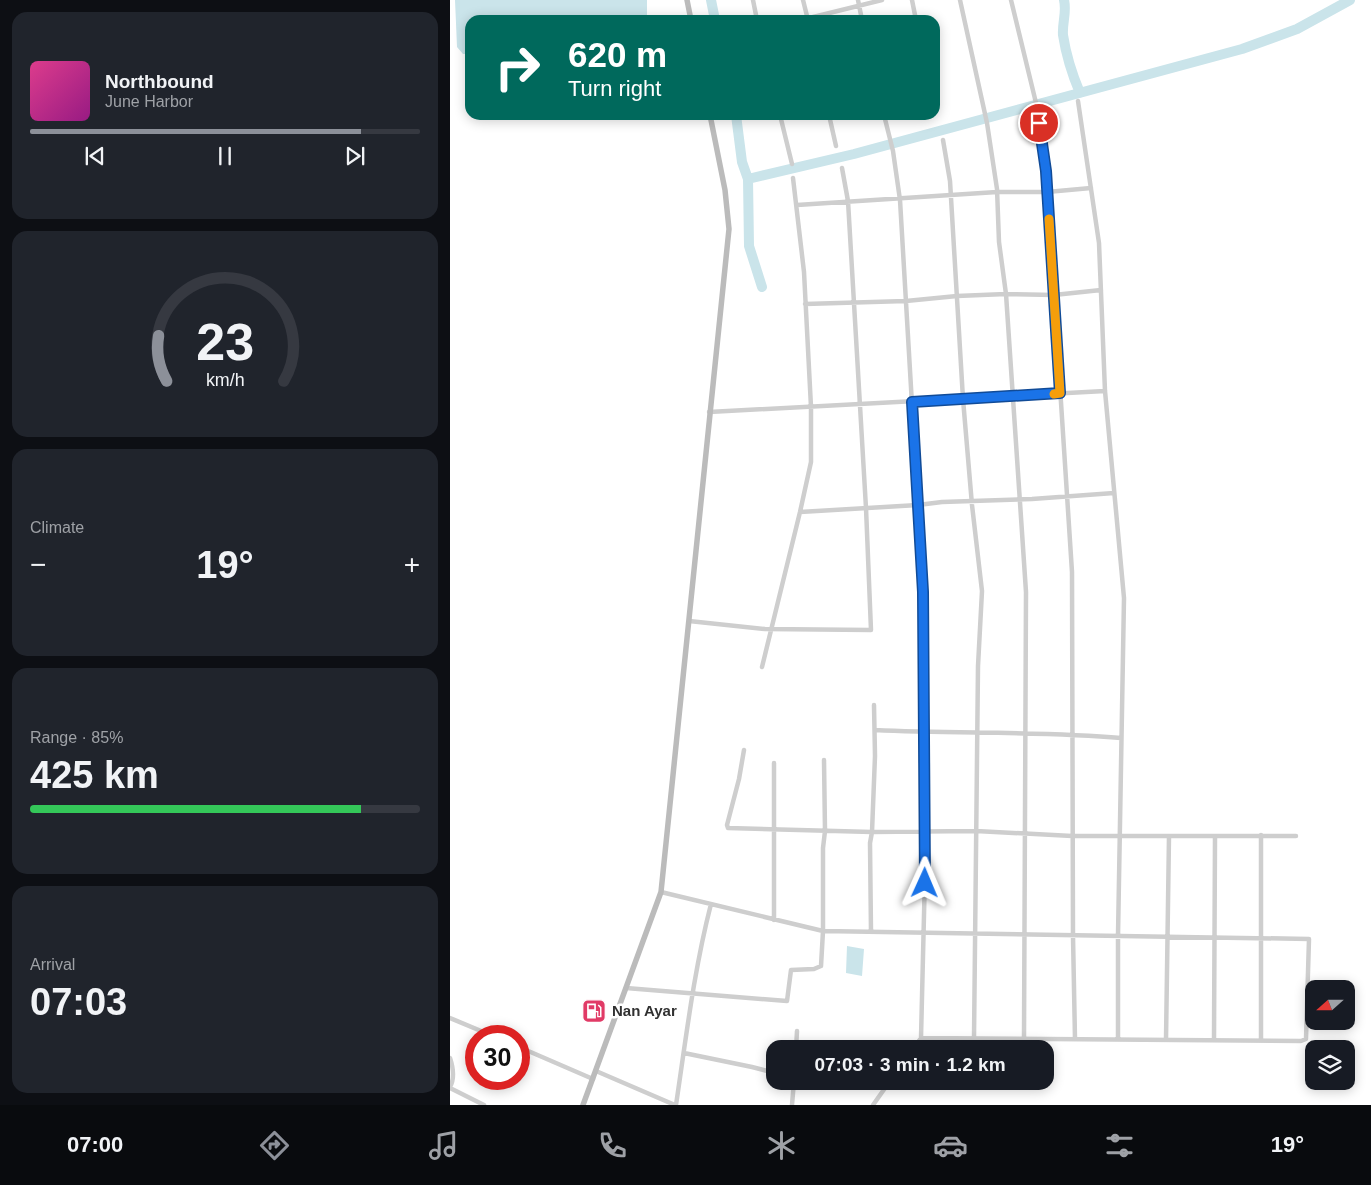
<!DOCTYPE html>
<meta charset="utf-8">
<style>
:root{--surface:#171b24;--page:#20242c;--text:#f1f3f6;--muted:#9ea1a6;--line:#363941;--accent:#8c9099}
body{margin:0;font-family:Helvetica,sans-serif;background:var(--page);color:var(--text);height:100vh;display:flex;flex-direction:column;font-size:19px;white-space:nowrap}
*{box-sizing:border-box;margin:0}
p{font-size:16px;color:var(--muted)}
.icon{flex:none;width:28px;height:28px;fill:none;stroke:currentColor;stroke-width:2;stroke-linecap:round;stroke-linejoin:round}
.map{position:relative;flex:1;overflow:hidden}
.side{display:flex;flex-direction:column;gap:12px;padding:12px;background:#0d0f14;width:450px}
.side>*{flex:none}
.guide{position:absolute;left:15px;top:15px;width:475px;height:105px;border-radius:15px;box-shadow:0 2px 12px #0003;background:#00695c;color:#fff;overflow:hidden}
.needle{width:32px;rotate:249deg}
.buttons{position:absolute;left:855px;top:980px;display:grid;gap:10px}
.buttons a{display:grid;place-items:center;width:50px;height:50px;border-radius:10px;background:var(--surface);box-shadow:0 2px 12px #0003;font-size:25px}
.speed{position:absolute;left:15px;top:1025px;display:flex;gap:10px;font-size:25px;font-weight:700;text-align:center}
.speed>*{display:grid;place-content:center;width:65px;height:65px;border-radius:50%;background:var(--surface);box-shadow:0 2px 12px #0003;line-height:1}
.speed .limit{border:8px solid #d22;background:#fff;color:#111}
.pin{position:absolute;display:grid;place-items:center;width:42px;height:42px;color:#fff;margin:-21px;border:2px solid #fff;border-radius:50%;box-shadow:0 1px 5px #0007}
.me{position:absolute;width:55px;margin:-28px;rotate:1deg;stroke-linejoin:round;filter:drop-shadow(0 0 4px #0008)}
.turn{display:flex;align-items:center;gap:18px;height:105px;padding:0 20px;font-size:22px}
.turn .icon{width:65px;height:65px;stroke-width:2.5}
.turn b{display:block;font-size:35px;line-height:42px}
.big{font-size:38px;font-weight:600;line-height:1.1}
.side .card{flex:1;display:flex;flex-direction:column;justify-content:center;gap:8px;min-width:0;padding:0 18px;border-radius:15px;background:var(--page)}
.side .dial{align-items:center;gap:0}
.dial svg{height:130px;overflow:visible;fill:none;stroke:var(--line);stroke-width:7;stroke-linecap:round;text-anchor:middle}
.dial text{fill:var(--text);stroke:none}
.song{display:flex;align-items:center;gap:15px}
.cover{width:60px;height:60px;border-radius:8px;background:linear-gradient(135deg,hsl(330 70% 55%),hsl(310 70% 35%))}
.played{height:5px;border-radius:2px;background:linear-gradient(90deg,var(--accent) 85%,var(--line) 85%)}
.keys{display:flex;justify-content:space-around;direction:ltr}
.heat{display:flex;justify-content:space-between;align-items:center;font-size:28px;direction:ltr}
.charge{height:8px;border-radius:4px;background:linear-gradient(90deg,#34c759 85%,var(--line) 0)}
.trip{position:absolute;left:316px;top:1040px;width:288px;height:50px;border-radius:15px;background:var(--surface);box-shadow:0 2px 12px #0003;font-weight:600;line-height:50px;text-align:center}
.dock{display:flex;height:80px;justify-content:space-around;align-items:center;background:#090b0e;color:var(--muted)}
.dock .icon{width:35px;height:35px}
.dock .selected{color:var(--accent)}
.dock b{font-size:22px;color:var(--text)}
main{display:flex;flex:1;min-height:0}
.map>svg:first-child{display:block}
.water{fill:#cae4ea}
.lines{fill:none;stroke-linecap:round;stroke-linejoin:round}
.river{stroke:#cae4ea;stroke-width:10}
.street{stroke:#cecece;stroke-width:4.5}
.secondary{stroke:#bbb;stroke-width:5.5}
.route-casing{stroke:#114b97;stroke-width:12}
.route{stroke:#1a73e8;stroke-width:9}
.slow{stroke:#f59e0b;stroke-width:9}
.labels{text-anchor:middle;stroke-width:5;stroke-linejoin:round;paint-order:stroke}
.poi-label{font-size:15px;font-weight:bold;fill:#313131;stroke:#fff;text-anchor:start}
</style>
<main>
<section class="side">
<div class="card">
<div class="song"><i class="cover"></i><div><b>Northbound</b><p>June Harbor</p></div></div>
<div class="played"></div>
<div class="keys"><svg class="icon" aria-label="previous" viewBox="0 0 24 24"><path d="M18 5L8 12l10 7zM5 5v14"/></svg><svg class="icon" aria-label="pause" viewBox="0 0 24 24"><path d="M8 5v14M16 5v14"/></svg><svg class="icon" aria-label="next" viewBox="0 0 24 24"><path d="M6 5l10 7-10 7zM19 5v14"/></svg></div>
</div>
<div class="card dial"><svg viewBox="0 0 100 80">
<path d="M14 69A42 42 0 1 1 86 69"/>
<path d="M14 69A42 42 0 0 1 9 41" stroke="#8c9099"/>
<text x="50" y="56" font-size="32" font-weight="700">23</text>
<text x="50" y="72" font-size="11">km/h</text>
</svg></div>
<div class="card"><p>Climate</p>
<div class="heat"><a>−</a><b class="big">19°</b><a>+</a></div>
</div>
<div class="card"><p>Range · 85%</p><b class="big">425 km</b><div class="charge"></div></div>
<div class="card"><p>Arrival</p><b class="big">07:03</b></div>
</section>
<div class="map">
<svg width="921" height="1105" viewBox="0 0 921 1105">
<rect width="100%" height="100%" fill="#fff"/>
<path class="water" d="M5 0H197V20H20V54H13L7 47Z
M397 946 414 949 412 976 396 973Z"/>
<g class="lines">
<path class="river" d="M261 0 265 20
M614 0C617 12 612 23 613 35 616 55 622 74 630 93
M286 115 292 162 298 179 299 246 312 287
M298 179 404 154 792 49 847 29 900 0"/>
<path class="street" d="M303 0 307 20
M353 0 358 20
M408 0 412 20
M462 0 466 20
M510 0 537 123 547 189 549 242 556 294 576 592 574 1038
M561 0 587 107 596 171 622 572 623 936 625 1039
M351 20 432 0
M628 101 649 243 655 391 674 598 668 936V1039
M330 115 342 164
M379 115 386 146
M434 115 443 151 450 200 473 592 476 833 471 1038 463 1049
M493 140 500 181 513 399 522 505 532 591 528 666 524 1038
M347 205 547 192H597L641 188
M355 304 456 301 507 296 556 294 604 295 651 290
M259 412 655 391
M350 512 468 505 492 502 582 499 664 493
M239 621 315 629 421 630 416 508 398 201 392 168
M312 667 350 512 361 462V407L354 272 343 178
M425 730C507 734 589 731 671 738
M294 750 289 779 277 825 278 828 422 832 526 831 622 836H846
M324 763V920
M811 835V1040
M211 892 373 931 859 939 856 1039 851 1041 471 1038
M421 932 420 843 422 832 425 756 424 705
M176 988 337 1001 341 970 364 969 371 966 373 931V848L375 831 374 760
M0 1018 43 1036
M716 1040 719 836
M764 1040 765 837
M69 1047 143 1079
M346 1049 347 1031
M234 1053 302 1067 325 1073
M0 1058C3 1067 5 1078 0 1087
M146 1071 225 1105
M0 1088 34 1105
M226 1105C236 1038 244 970 261 904
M342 1105 344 1081
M423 1105 440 1081"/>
<path class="secondary" d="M237 0 241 20
M133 1105 211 892 279 229 275 190 260 115"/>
</g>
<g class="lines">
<g class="route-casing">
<path id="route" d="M475 883 473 592 462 402 610 393 596 171 589 123"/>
</g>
<use href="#route" class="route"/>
<path class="slow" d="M599 219 610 393 604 394"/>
</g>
<defs>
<g id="fuel-square" transform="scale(1.25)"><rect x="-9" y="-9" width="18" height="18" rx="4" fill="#e13a66" stroke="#fff"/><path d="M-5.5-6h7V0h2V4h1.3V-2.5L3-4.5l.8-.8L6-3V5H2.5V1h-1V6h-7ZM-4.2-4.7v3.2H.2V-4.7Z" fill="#fff"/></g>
</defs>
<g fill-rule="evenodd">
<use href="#fuel-square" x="144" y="1011"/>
</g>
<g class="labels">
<g class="poi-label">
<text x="162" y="1016">Nan Ayar</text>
</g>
</g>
</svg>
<div class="buttons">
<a><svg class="needle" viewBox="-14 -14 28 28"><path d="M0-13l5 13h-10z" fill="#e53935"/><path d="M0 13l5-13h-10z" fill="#9ea1a6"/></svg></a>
<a><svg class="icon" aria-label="layers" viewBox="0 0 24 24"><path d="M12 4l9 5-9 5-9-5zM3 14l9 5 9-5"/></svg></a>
</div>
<div class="speed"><div class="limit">30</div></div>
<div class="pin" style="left:589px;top:123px;background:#d93025"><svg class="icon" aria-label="arrive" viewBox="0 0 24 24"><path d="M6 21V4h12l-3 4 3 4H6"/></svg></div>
<svg class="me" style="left:475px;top:883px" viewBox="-20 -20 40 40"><path d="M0-17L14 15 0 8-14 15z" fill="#1a73e8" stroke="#fff" stroke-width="4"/></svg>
<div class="trip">07:03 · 3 min · 1.2 km</div>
<div class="guide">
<div class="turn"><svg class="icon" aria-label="right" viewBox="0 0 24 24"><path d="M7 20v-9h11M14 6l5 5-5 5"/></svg><div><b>620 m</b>Turn right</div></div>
</div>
</div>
</main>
<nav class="dock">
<b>07:00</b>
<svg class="icon selected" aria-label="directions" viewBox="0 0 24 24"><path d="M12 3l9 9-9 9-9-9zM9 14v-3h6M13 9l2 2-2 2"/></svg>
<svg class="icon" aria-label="music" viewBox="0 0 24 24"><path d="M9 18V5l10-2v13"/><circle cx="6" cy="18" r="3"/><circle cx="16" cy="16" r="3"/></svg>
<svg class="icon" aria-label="phone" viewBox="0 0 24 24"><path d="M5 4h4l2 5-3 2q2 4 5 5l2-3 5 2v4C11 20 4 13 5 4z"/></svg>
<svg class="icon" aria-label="climate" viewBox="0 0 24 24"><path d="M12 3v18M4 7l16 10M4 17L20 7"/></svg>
<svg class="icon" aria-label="car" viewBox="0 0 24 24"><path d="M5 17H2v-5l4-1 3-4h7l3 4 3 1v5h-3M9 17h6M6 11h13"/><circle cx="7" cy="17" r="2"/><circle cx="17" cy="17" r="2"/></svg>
<svg class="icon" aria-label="filters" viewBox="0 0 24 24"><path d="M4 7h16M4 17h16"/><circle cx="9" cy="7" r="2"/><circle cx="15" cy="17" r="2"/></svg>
<b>19°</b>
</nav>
